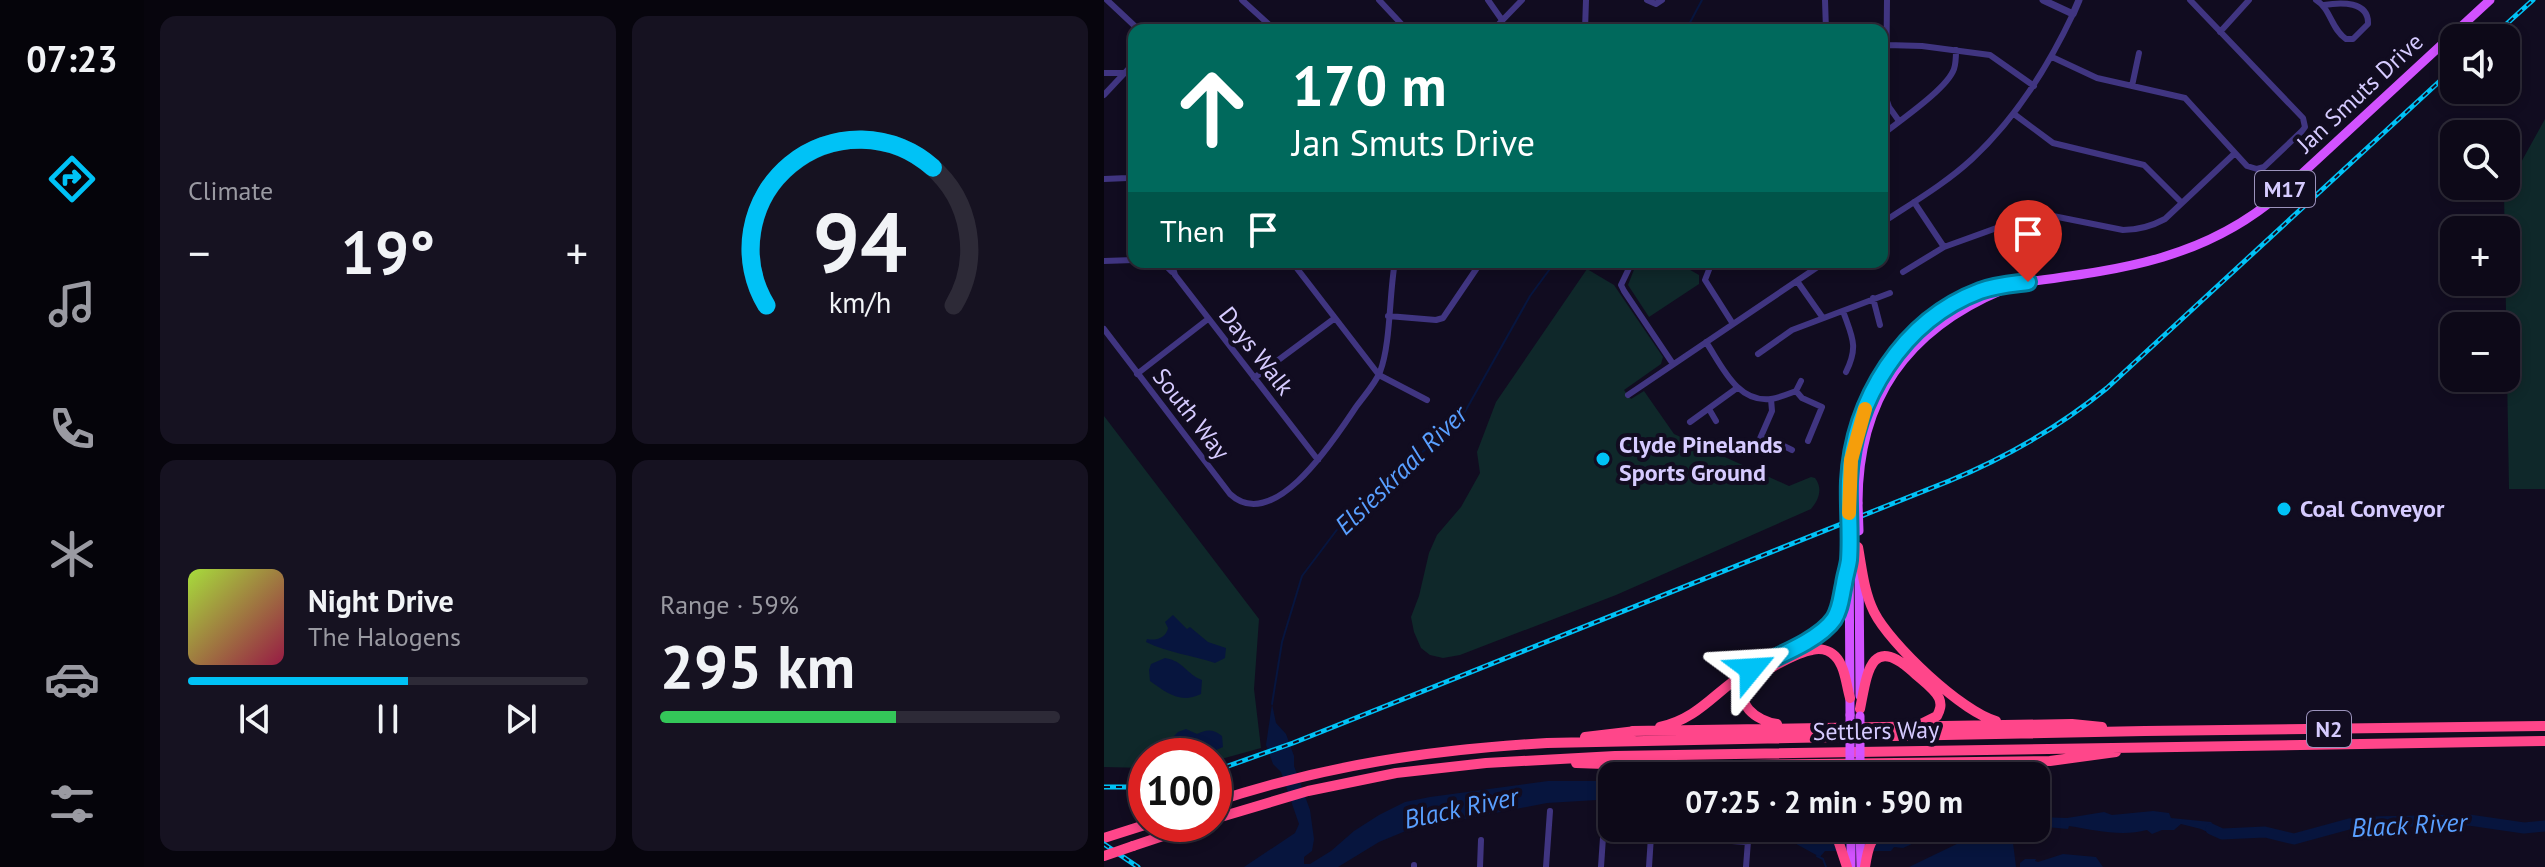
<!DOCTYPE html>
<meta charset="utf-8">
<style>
:root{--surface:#0d0918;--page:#161221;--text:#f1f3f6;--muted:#9a9aa2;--line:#2d2a37;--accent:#00c2f6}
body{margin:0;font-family:"PT Sans",sans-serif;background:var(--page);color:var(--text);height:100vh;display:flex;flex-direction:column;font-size:30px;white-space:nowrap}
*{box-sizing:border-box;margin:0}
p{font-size:26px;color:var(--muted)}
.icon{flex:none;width:44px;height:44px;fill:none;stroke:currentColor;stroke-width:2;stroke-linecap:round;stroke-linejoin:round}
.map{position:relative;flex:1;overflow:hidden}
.sheet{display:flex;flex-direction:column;gap:16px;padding:16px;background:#07050d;width:960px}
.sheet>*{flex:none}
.top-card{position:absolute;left:24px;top:24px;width:760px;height:244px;border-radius:16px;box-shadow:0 4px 12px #0003,0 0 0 2px var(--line);background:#00695c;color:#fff;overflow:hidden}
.buttons{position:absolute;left:1336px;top:24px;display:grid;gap:16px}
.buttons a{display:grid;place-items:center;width:80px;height:80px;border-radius:16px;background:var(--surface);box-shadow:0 4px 12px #0003,0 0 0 2px var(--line);font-size:40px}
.speed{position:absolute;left:24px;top:738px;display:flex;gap:16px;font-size:40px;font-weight:700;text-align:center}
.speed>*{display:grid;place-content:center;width:104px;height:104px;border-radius:50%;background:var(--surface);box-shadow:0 4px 12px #0003,0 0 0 2px var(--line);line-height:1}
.speed .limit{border:12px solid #d22;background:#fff;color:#111}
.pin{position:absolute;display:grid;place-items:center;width:68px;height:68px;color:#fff;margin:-82px -34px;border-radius:50% 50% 50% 0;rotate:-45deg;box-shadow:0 0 8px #0007}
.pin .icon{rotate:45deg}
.me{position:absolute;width:88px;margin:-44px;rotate:63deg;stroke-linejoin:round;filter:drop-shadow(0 0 6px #0008)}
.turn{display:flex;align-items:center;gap:28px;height:168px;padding:0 32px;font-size:36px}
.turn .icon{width:104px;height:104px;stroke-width:2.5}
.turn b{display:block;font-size:56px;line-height:68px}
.then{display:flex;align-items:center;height:76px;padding:0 32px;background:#0003;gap:16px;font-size:30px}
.big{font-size:60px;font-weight:800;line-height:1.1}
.sheet .card{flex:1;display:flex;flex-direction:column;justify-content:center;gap:12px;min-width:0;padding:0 28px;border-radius:16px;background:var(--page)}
.sheet .dial{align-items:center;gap:0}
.dial svg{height:208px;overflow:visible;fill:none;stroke:var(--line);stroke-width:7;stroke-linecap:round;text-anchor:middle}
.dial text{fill:var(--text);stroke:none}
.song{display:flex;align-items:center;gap:24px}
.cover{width:96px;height:96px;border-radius:12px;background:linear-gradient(135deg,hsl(80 70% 55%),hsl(340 70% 35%))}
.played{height:8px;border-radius:4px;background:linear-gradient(90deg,var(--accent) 55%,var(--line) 55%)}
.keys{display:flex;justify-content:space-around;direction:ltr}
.heat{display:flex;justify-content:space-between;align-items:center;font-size:44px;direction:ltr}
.charge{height:12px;border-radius:6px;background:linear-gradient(90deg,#34c759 59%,var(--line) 0)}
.sheet .tiles{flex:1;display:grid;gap:16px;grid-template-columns:repeat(2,1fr)}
.trip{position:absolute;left:494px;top:762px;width:452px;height:80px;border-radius:16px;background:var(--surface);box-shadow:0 4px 12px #0003,0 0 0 2px var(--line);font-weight:800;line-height:80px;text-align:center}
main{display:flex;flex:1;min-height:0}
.tabs{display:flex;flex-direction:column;width:144px;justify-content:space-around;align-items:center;background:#05040a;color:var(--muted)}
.tabs .icon{width:56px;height:56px}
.tabs .on{color:var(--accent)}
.tabs b{font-size:36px;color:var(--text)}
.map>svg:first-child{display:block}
.green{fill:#0f282a}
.water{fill:#07153e}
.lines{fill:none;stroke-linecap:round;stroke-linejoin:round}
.stream{stroke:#07153e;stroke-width:2}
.river{stroke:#07153e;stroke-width:11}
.minor{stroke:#403581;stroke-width:6}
.tertiary{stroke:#403581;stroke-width:7}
.primary{stroke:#d252ff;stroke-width:9}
.motorway{stroke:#ff468a;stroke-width:10}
.rail-casing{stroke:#00c2f6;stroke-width:5}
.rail{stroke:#110c20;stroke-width:2;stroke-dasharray:6;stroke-linecap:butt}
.primary-bridge{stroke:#d252ff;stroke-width:9}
.motorway-bridge{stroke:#ff468a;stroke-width:10}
.route-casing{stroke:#007ea0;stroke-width:20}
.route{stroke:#00c2f6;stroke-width:14}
.slow{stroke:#f59e0b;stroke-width:14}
.poi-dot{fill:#00c2f6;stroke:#110c20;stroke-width:3}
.labels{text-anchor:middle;stroke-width:8;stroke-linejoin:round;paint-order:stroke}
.shield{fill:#110c20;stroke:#9b92bc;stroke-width:2}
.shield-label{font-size:22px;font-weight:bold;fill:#d6cbff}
.street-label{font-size:24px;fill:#d6cbff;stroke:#110c20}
.poi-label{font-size:24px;font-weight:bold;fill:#d6cbff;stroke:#110c20;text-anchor:start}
.water-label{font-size:26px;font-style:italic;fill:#599fff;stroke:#110c20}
</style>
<main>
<nav class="tabs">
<b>07:23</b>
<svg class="icon on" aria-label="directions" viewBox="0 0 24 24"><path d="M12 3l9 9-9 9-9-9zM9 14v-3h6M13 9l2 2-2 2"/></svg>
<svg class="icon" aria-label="music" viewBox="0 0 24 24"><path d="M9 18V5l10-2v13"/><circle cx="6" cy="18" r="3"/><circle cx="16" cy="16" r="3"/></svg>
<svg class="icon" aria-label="phone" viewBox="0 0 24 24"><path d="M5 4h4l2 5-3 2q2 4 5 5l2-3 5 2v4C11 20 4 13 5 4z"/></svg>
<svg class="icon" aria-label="climate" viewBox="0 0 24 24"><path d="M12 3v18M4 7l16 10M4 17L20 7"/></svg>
<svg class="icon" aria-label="car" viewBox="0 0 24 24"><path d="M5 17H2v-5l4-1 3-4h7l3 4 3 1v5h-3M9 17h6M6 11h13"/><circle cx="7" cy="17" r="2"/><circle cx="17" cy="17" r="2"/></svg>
<svg class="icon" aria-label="filters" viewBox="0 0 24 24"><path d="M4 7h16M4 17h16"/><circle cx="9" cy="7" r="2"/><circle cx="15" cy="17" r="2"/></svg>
</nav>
<section class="sheet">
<div class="tiles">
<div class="card"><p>Climate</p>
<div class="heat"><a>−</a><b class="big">19°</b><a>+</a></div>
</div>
<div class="card dial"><svg viewBox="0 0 100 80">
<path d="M14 69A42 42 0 1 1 86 69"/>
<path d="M14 69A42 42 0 0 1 78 16" stroke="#00c2f6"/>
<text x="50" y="56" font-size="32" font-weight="700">94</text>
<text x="50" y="72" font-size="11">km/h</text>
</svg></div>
<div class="card">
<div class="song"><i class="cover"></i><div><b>Night Drive</b><p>The Halogens</p></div></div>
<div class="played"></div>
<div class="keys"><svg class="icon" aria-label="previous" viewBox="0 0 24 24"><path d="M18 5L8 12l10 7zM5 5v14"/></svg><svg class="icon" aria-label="pause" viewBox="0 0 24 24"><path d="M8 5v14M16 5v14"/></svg><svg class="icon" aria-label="next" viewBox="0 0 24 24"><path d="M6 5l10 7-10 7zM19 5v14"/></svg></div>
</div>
<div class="card"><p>Range · 59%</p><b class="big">295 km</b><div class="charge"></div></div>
</div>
</section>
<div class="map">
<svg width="1441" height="867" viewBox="0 0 1441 867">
<rect width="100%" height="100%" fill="#110c20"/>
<path class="green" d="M1441 119V489H1405L1400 193Z
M533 262H584L581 267 595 275V284L545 317 524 285Z
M483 269 510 285 559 357 557 364 520 390 527 399 540 391 570 434 685 486 707 477 711 478C719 488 715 500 707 509L512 595 356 655 339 658 326 655 317 648 310 632 307 617 315 596 325 553 333 535 357 507 376 473 373 452 392 402Z
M0 416 155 619 150 689 157 748 110 761V756H42V768L0 767Z"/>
<path class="water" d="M69 615 83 629 86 627 104 642 122 648 121 658 111 663C88 655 64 653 42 642L43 639C52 641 62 638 64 628L61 622Z
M61 658C80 661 82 674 98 680L97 694C76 704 63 693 46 681L45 670 47 664Z
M168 704 172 723 182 734 190 756V766L206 810 210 839 208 851 200 857V864H206L227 851 250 831 275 815 301 802 326 797 444 781H508V801L493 800 443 803 304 830 275 842 234 867H140L191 833 195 824 177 772 169 764 162 745Z
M82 729 93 734C103 729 109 729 118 736L119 747 110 751H77L70 743 69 737 74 732Z
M1049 811 1065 813 1067 818 1107 822 1118 834 1114 837 1097 829 1077 824 1070 830H1058L1048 834 1043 830C1018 837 990 830 965 826L964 829 932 826V817L963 818 1000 812 1008 815Z
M663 828H692L722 841 797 840 823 828H843L799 848 790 847 787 851H721L716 857Z
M902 839 909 843 912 867H805L861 840Z
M959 854 992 857 999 867H916V863L921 859H932L931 861 934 862Z"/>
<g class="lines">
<path class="stream" d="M582 30 598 0
M168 704 178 642 198 576 238 523 358 417 426 296 451 262
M713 856 719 859 722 867"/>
<path class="river" d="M1107 829 1118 834 1161 832 1190 839 1245 824 1264 822 1365 820 1420 828 1441 826"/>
<path class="minor" d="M3 0 35 30
M138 0 171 30
M275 0 303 30
M384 0 398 20
M543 0 552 4 558 0
M721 0 722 30
M783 0 782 98 785 107 795 121
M1212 0C1227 9 1227 29 1242 39H1249L1264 24C1265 1 1237 2 1220 5
M389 30 418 0
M481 30 482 0
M1116 32 1145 0
M783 45 818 46 886 55 930 86
M948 57 993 78 1081 98 1143 166 1153 169 1160 167 1198 131 1201 127 1199 118 1086 0
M0 73H20
M1028 86 1035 53
M0 95 30 63
M910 114 949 143 1040 165 1077 202
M778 135C795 121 843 89 850 69 852 63 852 56 852 50
M0 179 24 178 30 171
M810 202 840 247
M778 223C808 203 841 184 868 159 912 118 943 69 969 14
M0 261 30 260
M58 262 68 272
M67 262 71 275 214 460
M188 262 275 375 323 400
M528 262 517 285 520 291 569 364
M608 262 601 280 629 324
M799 272 840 247 934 213 1019 230C1035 230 1048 226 1061 219L1131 153
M693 281 719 318
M769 298 776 325
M739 311C748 337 755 346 742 372
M284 316 332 320 339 318 377 262
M0 329 126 494C170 535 231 438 252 407 260 396 271 384 276 372 287 343 285 294 291 262
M602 342C618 366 633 403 667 399 675 398 684 394 692 391L697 381
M654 354 688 330 786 293
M33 374 104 319
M150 378 231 318
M692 391 698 398 718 407 704 441
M524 395 721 262
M605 409 612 421
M586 422 633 388
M658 435 688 450
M651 450 668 411 667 399
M499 833 644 842
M310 867V865
M376 867 377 840
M442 867 446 811
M497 867 501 808
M545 867 547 836
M642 867 645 828"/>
<path class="tertiary" d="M939 0 969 14 975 0"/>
<path class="primary" d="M754 503C754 399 803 330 898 290
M745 508C744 406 792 316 894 286 999 271 1093 266 1176 194L1386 0
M745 531 746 715
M755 570 756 696
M747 828V867
M756 828 757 867"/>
<path class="motorway" d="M754 547C758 569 760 592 770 612 786 644 858 712 892 721
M756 709C763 675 766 633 808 671 816 679 830 688 835 698 838 705 836 710 833 716L817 724
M673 724C653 721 627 703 647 682 656 672 694 652 708 650 716 648 725 650 731 656 741 666 742 684 746 698
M556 727C596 718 611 691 643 672 670 656 708 646 728 622 740 606 740 582 745 563
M528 731 968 724 998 727
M481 737 532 731
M472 763 558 766 946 761 1012 752
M827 767 838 770 845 776
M578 770 599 776
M896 776 925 765
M110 802C222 765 326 750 443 743L1041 731 1441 726
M110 819 204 791 292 773 382 763 511 756 1441 741
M715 828 734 840 743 867
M0 838 44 824
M29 846 95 824
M761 867C764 848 766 836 784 828"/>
<g class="rail-casing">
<path id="rail" d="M1387 38 1429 0
M110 771 189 743 845 481C903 457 954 428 1003 388L1350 68
M0 787H42
M0 844 34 867"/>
</g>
<use href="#rail" class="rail"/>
<path class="primary-bridge" d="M754 503 755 531
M745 531V508
M746 715V776
M756 716V776"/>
<path class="motorway-bridge" d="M0 856 29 846"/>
</g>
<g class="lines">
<g class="route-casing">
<path id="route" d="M647 669C671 657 715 641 730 619 737 608 737 597 740 584 741 576 744 568 745 560 747 534 744 507 745 481 749 400 799 320 876 291 892 285 908 284 924 282"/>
</g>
<use href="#route" class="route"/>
<path class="slow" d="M745 513 747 460 761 409"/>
</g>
<g class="poi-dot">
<circle cx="499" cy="459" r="8"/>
<circle cx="1180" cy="509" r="8"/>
</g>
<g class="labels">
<g class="shield">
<rect x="1151" y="171" width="60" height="36" rx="6"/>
<rect x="1203" y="711" width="44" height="36" rx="6"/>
</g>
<g class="shield-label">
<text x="1181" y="197">M17</text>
<text x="1225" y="737">N2</text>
</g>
<g class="street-label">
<text transform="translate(1256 93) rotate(-43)" y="8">Jan Smuts Drive</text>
<text transform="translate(152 351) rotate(52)" y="8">Days Walk</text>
<text transform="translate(87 414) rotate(52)" y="8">South Way</text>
<text transform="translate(772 731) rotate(-1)" y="8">Settlers Way</text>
</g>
<g class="poi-label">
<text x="515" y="453">Clyde Pinelands<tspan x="515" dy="28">Sports Ground</tspan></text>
<text x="1196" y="517">Coal Conveyor</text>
</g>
<g class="water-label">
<text transform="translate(297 470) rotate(-44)" y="9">Elsieskraal River</text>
<text transform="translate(357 808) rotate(-12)" y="9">Black River</text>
<text transform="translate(1305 825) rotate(-3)" y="9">Black River</text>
</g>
</g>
</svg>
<div class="buttons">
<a><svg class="icon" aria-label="sound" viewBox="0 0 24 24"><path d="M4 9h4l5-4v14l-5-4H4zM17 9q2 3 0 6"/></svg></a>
<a><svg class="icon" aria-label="search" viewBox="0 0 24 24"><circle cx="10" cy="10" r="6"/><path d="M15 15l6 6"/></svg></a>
<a>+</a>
<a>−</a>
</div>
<div class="speed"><div class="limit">100</div></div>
<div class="pin" style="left:924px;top:282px;background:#d93025"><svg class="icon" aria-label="arrive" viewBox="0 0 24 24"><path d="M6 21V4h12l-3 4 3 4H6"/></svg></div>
<svg class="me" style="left:647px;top:669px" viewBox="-20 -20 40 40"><path d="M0-17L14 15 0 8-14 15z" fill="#00c2f6" stroke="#fff" stroke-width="4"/></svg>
<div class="trip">07:25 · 2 min · 590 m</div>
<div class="top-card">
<div class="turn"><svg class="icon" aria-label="ahead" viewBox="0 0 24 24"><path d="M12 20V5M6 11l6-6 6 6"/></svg><div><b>170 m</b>Jan Smuts Drive</div></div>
<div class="then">Then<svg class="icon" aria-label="arrive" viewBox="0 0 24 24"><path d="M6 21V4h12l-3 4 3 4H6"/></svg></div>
</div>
</div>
</main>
